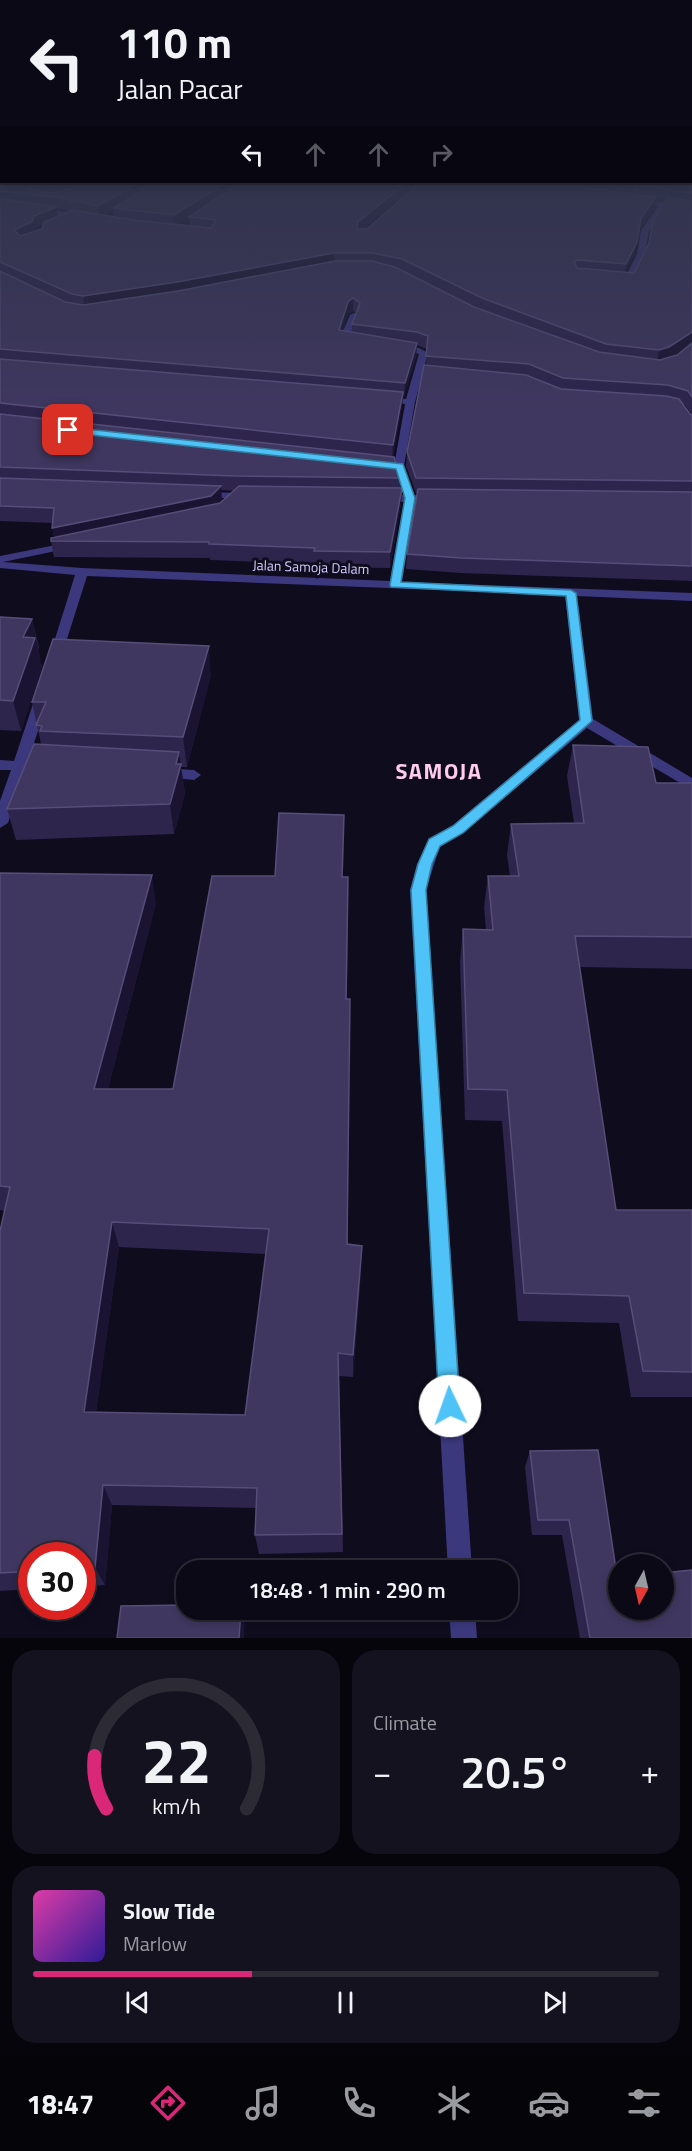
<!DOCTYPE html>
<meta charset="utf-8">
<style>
:root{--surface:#0b0916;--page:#14121f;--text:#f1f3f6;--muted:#9a9aa1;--line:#2b2a35;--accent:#db2777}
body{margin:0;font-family:"Titillium Web",sans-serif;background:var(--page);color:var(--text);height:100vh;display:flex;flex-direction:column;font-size:22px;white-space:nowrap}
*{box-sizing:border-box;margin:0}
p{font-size:20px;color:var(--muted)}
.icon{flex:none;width:33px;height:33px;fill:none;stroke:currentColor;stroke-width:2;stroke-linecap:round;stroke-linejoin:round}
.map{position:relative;height:1638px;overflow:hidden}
.side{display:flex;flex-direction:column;gap:12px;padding:12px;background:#06050c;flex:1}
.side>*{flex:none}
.hud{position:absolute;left:0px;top:0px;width:693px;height:183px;box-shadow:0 3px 9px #0003,0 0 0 2px var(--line);background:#0b0916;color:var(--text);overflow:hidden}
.needle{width:39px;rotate:188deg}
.buttons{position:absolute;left:608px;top:1554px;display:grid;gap:12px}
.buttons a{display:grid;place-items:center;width:66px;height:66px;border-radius:50%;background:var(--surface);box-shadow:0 3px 9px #0003,0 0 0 2px var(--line);font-size:30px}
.speed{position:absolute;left:18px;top:1542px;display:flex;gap:12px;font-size:30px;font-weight:700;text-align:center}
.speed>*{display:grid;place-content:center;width:78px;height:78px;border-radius:50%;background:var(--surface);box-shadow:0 3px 9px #0003,0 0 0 2px var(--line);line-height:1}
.speed .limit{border:9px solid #d22;background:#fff;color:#111}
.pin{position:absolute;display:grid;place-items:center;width:51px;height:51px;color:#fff;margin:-26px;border-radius:12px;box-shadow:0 3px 9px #0006}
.me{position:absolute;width:66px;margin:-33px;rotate:357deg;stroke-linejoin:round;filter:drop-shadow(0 0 4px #0008)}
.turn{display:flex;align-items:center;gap:21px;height:126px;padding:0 18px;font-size:27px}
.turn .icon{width:78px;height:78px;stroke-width:2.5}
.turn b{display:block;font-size:42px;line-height:51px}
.lanes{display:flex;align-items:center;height:57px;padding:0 18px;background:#0003;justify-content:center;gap:30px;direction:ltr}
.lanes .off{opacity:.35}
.big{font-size:45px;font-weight:600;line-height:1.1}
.side .widget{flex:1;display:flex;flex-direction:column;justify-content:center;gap:9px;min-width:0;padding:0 21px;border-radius:24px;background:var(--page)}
.side .dial{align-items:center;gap:0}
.dial svg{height:156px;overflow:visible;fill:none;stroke:var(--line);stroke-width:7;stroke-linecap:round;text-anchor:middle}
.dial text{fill:var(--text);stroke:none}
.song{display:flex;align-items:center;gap:18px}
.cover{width:72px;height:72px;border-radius:9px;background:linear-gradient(135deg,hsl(320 70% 55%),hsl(250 70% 35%))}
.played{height:6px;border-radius:3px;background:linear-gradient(90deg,var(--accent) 35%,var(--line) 35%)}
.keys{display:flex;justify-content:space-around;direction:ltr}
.heat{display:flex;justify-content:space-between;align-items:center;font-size:33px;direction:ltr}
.side .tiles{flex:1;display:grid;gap:12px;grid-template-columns:1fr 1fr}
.widget:last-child{grid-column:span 2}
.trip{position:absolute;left:176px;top:1560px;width:342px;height:60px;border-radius:24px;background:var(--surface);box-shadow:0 3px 9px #0003,0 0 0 2px var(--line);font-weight:600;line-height:60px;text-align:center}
.tabs{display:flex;height:96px;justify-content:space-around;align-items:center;background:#040409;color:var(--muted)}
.tabs .icon{width:42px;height:42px}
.tabs .active{color:var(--accent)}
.tabs b{font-size:27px;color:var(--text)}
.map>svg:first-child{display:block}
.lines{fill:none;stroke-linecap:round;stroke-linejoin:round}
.lane{fill:#3b387d;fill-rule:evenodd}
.street{fill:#3b387d;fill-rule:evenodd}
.wall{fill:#2d254c;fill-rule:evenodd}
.shaded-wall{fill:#1a1432}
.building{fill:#3f375f;stroke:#564e78;stroke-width:1.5;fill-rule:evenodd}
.route{fill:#4fc3f7;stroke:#337fa1;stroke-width:1.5}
.labels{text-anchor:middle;stroke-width:6;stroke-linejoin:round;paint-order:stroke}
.far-street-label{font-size:14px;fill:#d0cafe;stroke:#0f0c1e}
.district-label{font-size:22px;font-weight:bold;letter-spacing:1.5px;fill:#feccec;stroke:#0f0c1e}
</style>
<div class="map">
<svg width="692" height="1638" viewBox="0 0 692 1638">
<rect width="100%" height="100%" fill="#0f0c1e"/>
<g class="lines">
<path class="lane" d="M24 182H30L35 189 31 197 39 199V201L25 199 29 189Z"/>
<path class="street" d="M639 182H645L630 200H626Z
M636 199 692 206V210L665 207 649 231 645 254 632 281C628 285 619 283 614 282V278H625L637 254 641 231 658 206 634 202Z
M0 203 57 210 86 219 82 221 56 214 0 207Z
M354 313 358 315 349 337 358 343 354 346 340 338 350 315Z
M396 344 419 348 428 353 415 402 404 466 414 495 435 496 440 499 435 502H415L402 582 692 593V601L577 596 593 719 692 778V790L587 728 463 833 440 846 426 890 472 1570H448L410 890 417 864 429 839 453 825 579 720 565 595 87 576 61 658 55 662 49 658 75 575 0 568V556L71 542 77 545 75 547 3 562 82 568 390 581 404 502 381 501 376 498 381 495H404L394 466 405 404 384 402 379 399 384 396 406 399 419 354 393 349 392 347Z
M201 492 249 493 254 496 249 499 197 497 196 495Z
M42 694 49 698 28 761 35 763 37 766 35 769 25 771 8 823 0 828V801L11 770H0V760L14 761 35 698Z
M162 768 194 770 201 775 194 780 157 776 155 773Z
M449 1610H475L477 1638H451Z"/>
</g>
<path class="wall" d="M0 179 2 182H25L26 190 34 191 32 182H420L363 229H367L421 182H637L627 193 637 194 638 185 692 179V415L685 405 683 404 690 414 692 415V581L461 573 406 569 407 554 417 493H416L406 466 407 452 426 365 427 349 417 345 416 356 404 397 403 396 402 406 393 457 400 478V488H402L401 503 390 568 315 567V564L210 560V558L54 557 51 541 54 537 52 523 0 521ZM656 199 667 201 649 243 634 273 625 272 635 253 639 230 654 208ZM56 208 70 211 57 216ZM113 209 114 217 104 215ZM189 217 190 226 179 224ZM44 224 42 229 35 231 36 227ZM353 311 356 313 352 324V332L343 331 348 314ZM691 343 677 355 672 356 677 353ZM221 490 234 491 219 504 222 501Z
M0 617 32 619 39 648 38 649 42 667 21 731 0 730Z
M211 675 187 767H181L185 794 174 834 16 840 7 809 41 744 32 702Z
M573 745 656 783H692V969L580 967 616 1210H692V1397H631L619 1323 518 1321 502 1121 465 1120 460 961 463 929 486 930 484 907 488 876H510L507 855 511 824 574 823 567 776Z
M344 815 343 877 348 905 347 999 348 1244 361 1270 353 1377 339 1376 343 1552 259 1554 255 1535 256 1508 112 1505 105 1585 82 1586V1556H32V1589L0 1591V1231L4 1211 0 1210V873L156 903 108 1089H173L275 876ZM119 1247 266 1254 245 1415 96 1412Z
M530 1451 617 1576 692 1638H580L562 1535H532L525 1467Z"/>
<path class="shaded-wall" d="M24 182H25L26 189 25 193 21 189Z
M65 182H87L63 194 42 195 40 185Z
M140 182H159L113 208V209L100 218 98 206Z
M227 182H244L175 227 174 215Z
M407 182H420L358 233V222Z
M629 182H637L625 196 627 185Z
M656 197 654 208 639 230 635 253 624 276 626 264 641 218Z
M56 207 58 218 36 227 34 233 16 241 14 230 34 216Z
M334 253 335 265 85 309 83 296Z
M353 298V311L348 314 339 343V330L348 302Z
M692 332V343L666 360 657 363 659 350Z
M417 343 416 356 404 397 405 383Z
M403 392 402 406 392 460 393 445Z
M221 486 222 501 212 511 55 541 52 528Z
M402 488 401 503 390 568V552Z
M32 619 42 667 21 731 13 701 23 637Z
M209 646 211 675 187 767 183 737Z
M179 752 185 794 174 834 170 804 176 764Z
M344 815V842L342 905V877Z
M152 875 156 903 101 1116 94 1089Z
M112 1222 119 1247 93 1433 84 1412Z
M362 1246 361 1270 353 1377V1355Z
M103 1485 112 1505 105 1585 95 1568Z
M241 1610H242L245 1620 244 1638H239Z"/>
<path class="building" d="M0 179H2V182H24L21 189 52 193 71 189 85 182H140L98 206 56 197 0 191Z
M692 179V193L638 185 641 182H692Z
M34 182H65L61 183 40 185 33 184Z
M157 182H227L174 215 113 208Z
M241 182H407L358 222 357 229H367L421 182H542L656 197 641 218 637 242 626 264 577 260 574 262 577 268 634 273 649 243 653 220 668 198 692 201V332L669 347 659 350 606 344 482 298 402 259 373 253H334L177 282 83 296 72 294 0 262V199L56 207 34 216 32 222 14 230 20 236 42 229 44 222 72 210 133 220 211 228 216 220 189 217Z
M600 182H629L627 185Z
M335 261H372L395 267 474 307 599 352 660 360 677 355 692 343V397L688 391 668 385 563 378 529 364 426 356 428 336 417 332 352 324 360 303 353 298 348 302 339 330 417 343 405 383 0 349V271L65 302 83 305 178 291Z
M0 359 403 392 393 445 0 403Z
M424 365 526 375 561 389 666 396 679 399 690 414 692 415V481L416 478 407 452Z
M0 414 394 457 400 478 235 476 0 467Z
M0 478 221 486 211 496 52 528 54 508 0 506Z
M239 486 402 488 390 552 314 551 315 548 209 544V542L51 541V538L220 503Z
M418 489 692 492V566L462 558 407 554Z
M0 617 32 619 23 637 35 638 13 701 0 700Z
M53 639 209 646 183 737 40 731 42 726 36 725 46 702H32Z
M34 744 179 752 176 764H181L170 804 7 809Z
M573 745 648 747 656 783H692V937L575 936 616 1210H692V1372L643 1371 629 1296 524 1293 507 1090 468 1089 463 929 493 930 488 876H519L511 824 584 823Z
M279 813 344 815 342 877H348L346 999H350L347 1244 362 1246 353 1355 338 1353 342 1534 255 1535 257 1488 103 1485 95 1568 82 1569V1556H32V1571L0 1573V1231L10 1187 0 1186V873L152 875 94 1089H173L212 876H275ZM112 1222 269 1229 245 1415 84 1412Z
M598 1450 617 1576H618V1610H663V1573L692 1570V1638H590L569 1520H538L530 1451Z
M186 1605V1610H241L239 1638H117L121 1606Z"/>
<linearGradient id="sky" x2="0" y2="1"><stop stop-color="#080710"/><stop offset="0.44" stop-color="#31344c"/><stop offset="1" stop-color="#31344c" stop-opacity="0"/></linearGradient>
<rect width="692" height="408" fill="url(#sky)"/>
<path class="route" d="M68 427 403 464 415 498 401 582 571 590 576 593 592 721 463 833 440 846 432 864 426 890 460 1406 457 1414 450 1417 442 1414 439 1406 411 890 418 864 429 839 453 826 580 720 566 596 391 587 390 585 405 498 396 469 64 432 63 430Z"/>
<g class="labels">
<g class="far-street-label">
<text transform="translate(311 567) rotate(2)" y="5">Jalan Samoja Dalam</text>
</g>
<g class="district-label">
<text x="439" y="779">SAMOJA</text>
</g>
</g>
</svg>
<div class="buttons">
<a><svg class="needle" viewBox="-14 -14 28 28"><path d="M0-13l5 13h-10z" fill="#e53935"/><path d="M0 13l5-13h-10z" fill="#9a9aa1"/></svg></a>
</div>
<div class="speed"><div class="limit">30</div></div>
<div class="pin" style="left:68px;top:430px;background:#d93025"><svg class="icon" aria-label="arrive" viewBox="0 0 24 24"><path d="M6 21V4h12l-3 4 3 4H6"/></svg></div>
<svg class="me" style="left:450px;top:1406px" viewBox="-20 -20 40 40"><circle r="19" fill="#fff"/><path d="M0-13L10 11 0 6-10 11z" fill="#4fc3f7"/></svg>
<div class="trip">18:48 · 1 min · 290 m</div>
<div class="hud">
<div class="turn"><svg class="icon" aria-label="left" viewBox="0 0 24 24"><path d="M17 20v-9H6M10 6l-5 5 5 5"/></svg><div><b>110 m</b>Jalan Pacar</div></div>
<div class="lanes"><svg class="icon" aria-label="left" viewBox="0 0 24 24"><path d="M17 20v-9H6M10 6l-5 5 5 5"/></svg><svg class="icon off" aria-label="ahead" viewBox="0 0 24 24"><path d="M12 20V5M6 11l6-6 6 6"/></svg><svg class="icon off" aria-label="ahead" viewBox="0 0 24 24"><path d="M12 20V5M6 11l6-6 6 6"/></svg><svg class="icon off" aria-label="right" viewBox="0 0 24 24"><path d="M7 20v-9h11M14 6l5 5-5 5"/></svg></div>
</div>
</div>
<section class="side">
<div class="tiles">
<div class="widget dial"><svg viewBox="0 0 100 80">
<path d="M14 69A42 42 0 1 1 86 69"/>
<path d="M14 69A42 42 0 0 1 8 42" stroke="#db2777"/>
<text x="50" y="56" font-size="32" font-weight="700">22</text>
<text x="50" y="72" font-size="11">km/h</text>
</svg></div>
<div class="widget"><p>Climate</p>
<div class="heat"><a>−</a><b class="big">20.5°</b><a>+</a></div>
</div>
<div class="widget">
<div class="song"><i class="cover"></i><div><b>Slow Tide</b><p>Marlow</p></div></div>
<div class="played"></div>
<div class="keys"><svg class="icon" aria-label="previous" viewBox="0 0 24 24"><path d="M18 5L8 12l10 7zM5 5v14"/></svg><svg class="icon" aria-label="pause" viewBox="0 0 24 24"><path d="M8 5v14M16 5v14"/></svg><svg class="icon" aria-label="next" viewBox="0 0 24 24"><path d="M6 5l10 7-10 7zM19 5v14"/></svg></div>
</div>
</div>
</section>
<nav class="tabs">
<b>18:47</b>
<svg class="icon active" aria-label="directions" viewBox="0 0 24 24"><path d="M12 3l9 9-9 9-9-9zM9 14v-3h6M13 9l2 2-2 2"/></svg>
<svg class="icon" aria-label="music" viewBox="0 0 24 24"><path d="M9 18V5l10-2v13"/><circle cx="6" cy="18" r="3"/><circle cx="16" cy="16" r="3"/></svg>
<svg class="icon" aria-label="phone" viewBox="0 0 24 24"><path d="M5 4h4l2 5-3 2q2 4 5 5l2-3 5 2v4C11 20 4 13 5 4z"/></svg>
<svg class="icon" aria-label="climate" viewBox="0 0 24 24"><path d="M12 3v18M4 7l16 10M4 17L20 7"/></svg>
<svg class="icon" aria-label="car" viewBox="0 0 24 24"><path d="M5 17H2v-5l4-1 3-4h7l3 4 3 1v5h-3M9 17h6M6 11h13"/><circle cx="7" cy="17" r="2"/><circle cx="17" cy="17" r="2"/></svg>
<svg class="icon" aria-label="filters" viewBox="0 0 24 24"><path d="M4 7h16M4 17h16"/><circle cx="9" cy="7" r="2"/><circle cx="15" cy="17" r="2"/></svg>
</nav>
